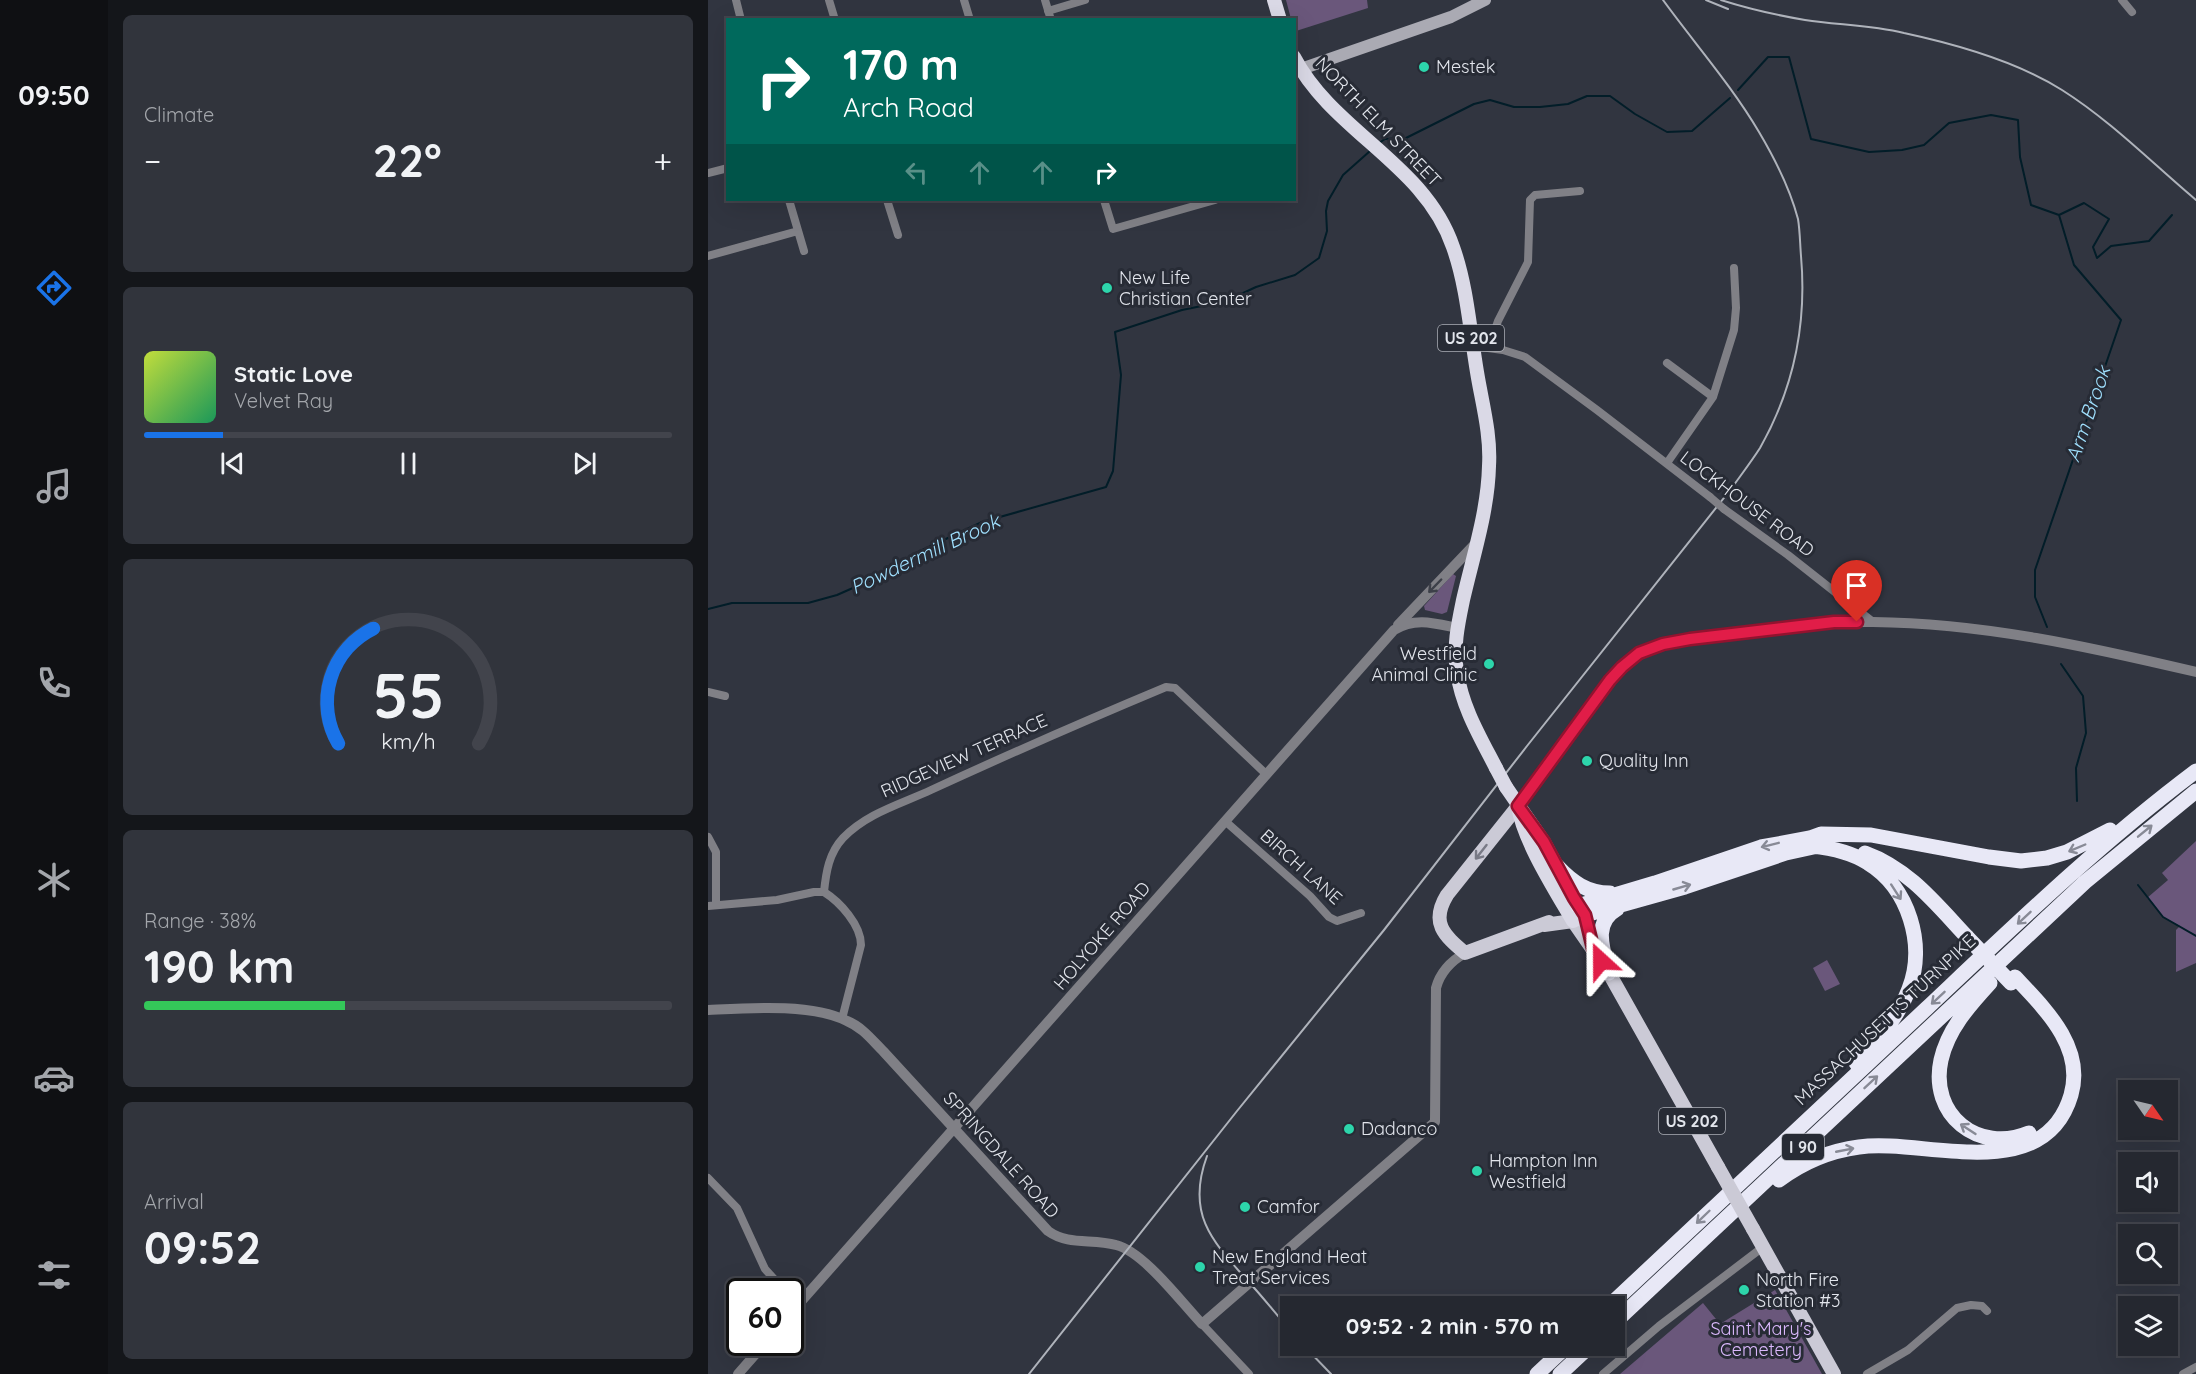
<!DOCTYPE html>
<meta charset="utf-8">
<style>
:root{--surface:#252830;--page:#31343c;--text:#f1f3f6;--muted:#a3a6ab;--line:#42444c;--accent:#1a73e8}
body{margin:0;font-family:Quicksand,sans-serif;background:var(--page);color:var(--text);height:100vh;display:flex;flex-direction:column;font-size:22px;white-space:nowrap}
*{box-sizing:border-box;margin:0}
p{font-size:20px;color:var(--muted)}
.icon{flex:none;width:33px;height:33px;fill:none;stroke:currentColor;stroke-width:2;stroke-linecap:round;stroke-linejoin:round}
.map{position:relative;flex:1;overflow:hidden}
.side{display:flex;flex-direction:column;gap:15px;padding:15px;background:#14161a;width:600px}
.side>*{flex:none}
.hud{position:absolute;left:18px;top:18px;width:570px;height:183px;border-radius:0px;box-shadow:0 6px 24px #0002,0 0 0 2px var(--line);background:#00695c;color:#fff;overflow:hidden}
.needle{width:39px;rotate:124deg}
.tools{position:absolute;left:1410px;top:1080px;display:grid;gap:12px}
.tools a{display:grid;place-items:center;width:60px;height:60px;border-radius:0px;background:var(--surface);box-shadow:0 6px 24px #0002,0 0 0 2px var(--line);font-size:30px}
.speed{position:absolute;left:18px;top:1278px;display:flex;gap:12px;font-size:30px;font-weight:700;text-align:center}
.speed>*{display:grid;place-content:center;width:78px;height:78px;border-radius:50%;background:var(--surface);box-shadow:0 6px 24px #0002,0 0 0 2px var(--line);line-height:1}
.speed .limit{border:3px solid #111;border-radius:9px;background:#fff;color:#111}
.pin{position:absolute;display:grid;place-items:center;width:51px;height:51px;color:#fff;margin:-62px -26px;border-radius:50% 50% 50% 0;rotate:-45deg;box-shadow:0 0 6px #0007}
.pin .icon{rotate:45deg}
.me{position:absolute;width:66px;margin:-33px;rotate:336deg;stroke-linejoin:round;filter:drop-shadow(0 0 4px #0008)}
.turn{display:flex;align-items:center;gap:21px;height:126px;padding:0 18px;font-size:27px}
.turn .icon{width:78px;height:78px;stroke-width:2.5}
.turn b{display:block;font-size:42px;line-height:51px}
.lanes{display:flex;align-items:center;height:57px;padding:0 18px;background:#0003;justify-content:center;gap:30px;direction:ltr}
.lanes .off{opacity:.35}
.big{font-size:45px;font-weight:700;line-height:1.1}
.side .card{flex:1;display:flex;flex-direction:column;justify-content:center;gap:9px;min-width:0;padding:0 21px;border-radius:9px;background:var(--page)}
.side .dial{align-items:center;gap:0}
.dial svg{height:156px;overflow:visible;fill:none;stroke:var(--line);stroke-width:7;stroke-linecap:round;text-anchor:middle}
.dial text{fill:var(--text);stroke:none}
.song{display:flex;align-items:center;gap:18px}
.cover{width:72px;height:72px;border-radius:9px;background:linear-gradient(135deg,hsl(70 70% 55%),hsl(150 70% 35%))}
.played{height:6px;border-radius:3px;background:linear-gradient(90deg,var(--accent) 15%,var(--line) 15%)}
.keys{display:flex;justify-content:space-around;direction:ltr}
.heat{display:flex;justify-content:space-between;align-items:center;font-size:33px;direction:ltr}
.charge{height:9px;border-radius:4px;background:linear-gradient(90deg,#34c759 38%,var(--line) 0)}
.trip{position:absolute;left:572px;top:1296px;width:345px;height:60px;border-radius:0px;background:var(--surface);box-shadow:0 6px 24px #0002,0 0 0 2px var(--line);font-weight:700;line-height:60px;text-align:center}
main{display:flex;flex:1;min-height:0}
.tab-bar{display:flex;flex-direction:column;width:108px;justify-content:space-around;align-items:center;background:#0f1013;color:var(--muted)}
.tab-bar .icon{width:42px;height:42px}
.tab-bar .selected{color:var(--accent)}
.tab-bar b{font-size:27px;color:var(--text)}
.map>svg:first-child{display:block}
.green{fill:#6a577b}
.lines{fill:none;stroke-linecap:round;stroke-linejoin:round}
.stream{stroke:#021d28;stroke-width:2}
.minor{stroke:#808086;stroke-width:8}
.tertiary{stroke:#808086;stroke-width:10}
.secondary{stroke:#aaaab3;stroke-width:12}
.primary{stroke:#cbcad6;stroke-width:14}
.trunk{stroke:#dad9e6;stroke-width:14}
.motorway{stroke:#e8e8f6;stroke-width:15}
.rail{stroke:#afb3bb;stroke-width:2}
.minor-bridge{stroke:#808086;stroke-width:8}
.primary-bridge{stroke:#cbcad6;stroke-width:14}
.trunk-bridge{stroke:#dad9e6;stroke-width:14}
.motorway-bridge{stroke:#e8e8f6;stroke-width:15}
.oneway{stroke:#3d4049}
.oneway2{stroke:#888a96}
.oneway3{stroke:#797a86}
.route-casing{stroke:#92132f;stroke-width:15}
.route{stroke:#e11d48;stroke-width:10}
.poi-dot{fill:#2dd5ab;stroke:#272b35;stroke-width:2}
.labels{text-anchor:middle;stroke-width:6;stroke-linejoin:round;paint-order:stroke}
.shield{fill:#272b35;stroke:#aaadb5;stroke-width:1.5}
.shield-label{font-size:16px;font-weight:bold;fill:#e2e5ec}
.poi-label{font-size:18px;fill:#e2e5ec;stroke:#272b35;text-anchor:start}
.street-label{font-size:18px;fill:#e2e5ec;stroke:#272b35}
.park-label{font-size:18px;fill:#dbb8fd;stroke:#272b35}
.water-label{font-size:20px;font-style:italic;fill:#9fdffd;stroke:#272b35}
</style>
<main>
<nav class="tab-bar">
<b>09:50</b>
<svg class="icon selected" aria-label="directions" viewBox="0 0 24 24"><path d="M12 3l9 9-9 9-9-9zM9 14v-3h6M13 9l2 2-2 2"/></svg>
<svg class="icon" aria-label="music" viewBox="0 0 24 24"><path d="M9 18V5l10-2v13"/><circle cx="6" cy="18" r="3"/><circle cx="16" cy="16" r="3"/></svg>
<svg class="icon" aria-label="phone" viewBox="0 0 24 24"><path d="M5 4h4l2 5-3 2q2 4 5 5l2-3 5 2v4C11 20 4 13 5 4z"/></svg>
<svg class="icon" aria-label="climate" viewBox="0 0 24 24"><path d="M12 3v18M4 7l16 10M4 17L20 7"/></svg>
<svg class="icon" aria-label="car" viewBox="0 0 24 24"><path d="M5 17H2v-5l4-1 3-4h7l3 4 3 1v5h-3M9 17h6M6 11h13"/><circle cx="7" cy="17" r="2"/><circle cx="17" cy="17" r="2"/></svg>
<svg class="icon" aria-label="filters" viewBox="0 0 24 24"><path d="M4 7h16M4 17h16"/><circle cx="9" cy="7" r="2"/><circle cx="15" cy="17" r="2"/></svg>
</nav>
<section class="side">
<div class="card"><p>Climate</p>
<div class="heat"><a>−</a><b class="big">22°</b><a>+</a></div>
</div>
<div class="card">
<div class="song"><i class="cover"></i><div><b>Static Love</b><p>Velvet Ray</p></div></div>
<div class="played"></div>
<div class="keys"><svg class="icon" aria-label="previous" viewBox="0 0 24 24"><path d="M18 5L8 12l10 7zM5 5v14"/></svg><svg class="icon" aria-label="pause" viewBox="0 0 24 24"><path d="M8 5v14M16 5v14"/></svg><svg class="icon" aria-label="next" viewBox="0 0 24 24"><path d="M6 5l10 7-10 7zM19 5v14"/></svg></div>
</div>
<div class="card dial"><svg viewBox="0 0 100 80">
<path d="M14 69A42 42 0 1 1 86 69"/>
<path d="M14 69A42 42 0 0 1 32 10" stroke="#1a73e8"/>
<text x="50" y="56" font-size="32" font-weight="700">55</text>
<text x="50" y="72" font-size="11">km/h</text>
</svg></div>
<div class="card"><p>Range · 38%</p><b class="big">190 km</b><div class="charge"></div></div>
<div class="card"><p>Arrival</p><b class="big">09:52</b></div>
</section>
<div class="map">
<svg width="1488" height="1374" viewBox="0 0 1488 1374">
<rect width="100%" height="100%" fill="#313540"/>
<path class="green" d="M578 0H659L660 8 588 31 586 20 583 19Z
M745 574 748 576 739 612 734 614 717 610 716 606Z
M1488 841V963L1468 972V930L1472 926 1455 917 1444 902 1439 898 1460 880 1454 873Z
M1119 960 1132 984 1117 991 1105 968Z
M1067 1290 1114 1374H912L995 1303 1012 1324Z"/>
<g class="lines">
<path class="stream" d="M1030 90 1060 57H1081L1103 139 1161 152 1194 150 1216 145 1241 123 1283 115 1310 120 1312 157 1323 205 1351 215 1376 203 1401 219 1385 247 1389 258 1403 246 1441 241 1464 215
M671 143 677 139 698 138 766 104 782 100 806 107H832L860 104 879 96H902L927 114 959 132 984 131 1022 98
M0 609 24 603H100L129 595 190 568 208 553 274 522 398 487 405 471 413 375 407 332 474 310 518 301 548 287 587 275 611 258 619 231 618 211 620 201 635 175 662 151
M1339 627 1327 597V570L1413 320 1366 265 1351 215
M1353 664 1375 696 1378 733 1368 768 1369 801
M1430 885 1455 917 1488 936"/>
<path class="minor" d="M28 0 33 20
M121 0 127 20
M256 0 262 20
M337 0 343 20
M1414 0 1424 12
M340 11 377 0
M0 173 20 168
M81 200 96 251
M179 200 190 235
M396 200 405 229 507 200
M0 256 90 231
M765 346 795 350 817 357 889 410 1002 497
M783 348 784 338 790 321 820 262 822 200 827 195 872 191
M959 363 1005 397
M959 463 1005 397 1026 330 1028 308 1026 268
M1016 509 1080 555 1165 622
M0 692 17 696
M517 821 602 896 621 917 629 921 653 913
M0 837 8 852V905
M0 906 69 900 106 892H116
M134 1019 153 945C153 925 132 902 116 892 118 872 121 853 135 838 159 813 193 804 223 790 301 754 379 720 458 687L467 688 558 774
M0 1178 29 1208 57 1269 78 1292
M494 1324 541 1374
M895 1374 951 1326 1055 1247
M1159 1374 1200 1350 1249 1308 1263 1305 1274 1306 1279 1311
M1475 1374 1488 1367"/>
<path class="tertiary" d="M690 625 767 544
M810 806 910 671C944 638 990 638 1033 633 1077 628 1121 621 1165 622 1275 623 1382 647 1488 672
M0 1010C40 1008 103 1003 139 1021 154 1027 164 1040 175 1051L340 1231C361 1246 384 1238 408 1245 436 1252 473 1302 494 1324L727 1122 728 988C732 973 743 961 757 953
M82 1314 686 630C707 617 726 623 749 628
M30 1374 58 1342"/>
<path class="secondary" d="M593 69 743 17 777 0"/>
<path class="primary" d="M810 806 739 895C722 923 736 935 757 953L841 922
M836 925 865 921 901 973 1010 1167
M1045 1229 1126 1374"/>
<path class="trunk" d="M566 0 572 20
M586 57C625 132 717 164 745 247 759 286 762 331 769 372 774 403 783 434 781 466 780 511 765 556 755 600 750 624 745 647 749 672 754 707 772 737 788 768
M798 787 836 842 866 898 877 915 865 921C847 890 815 840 810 806"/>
<path class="motorway" d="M1104 846C1124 848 1143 852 1160 863 1201 888 1218 945 1201 989 1190 1018 1169 1040 1148 1063
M1157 853C1201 869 1228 904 1259 937
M849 866C864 882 879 893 902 893
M870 906 947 883 1053 847 1102 838 1113 834 1163 835 1281 857 1313 861 1339 858 1359 852 1402 830
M877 915 977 887 1078 853 1110 846
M901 973C895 950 884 923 909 909
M1282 983C1261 1006 1240 1029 1233 1060 1221 1115 1270 1154 1321 1133
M1071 1180C1095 1162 1121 1151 1151 1147 1217 1138 1336 1187 1363 1095 1377 1047 1337 1009 1307 977
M901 1306C1007 1207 1113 1108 1219 1008 1306 926 1392 843 1488 771
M906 1323 1377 882 1488 791
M829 1374 859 1346
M852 1374 882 1346"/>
<path class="rail" d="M998 0 1020 9
M1013 0C1041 9 1068 15 1097 20 1130 25 1163 25 1196 33 1247 44 1310 62 1354 90 1403 121 1444 163 1488 200
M499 1156C478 1213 503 1240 539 1280 554 1296 568 1314 582 1330
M596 1346 623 1374
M321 1374 529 1111 676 930 819 746 1023 489C1033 475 1043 462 1052 448 1086 388 1099 324 1093 256 1092 244 1092 231 1090 219 1082 189 1067 159 1051 132 1024 86 987 44 955 0"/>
<path class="minor-bridge" d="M1002 497 1016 509"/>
<path class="primary-bridge" d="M1010 1167 1045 1229"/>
<path class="trunk-bridge" d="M788 768 798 787"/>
<path class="motorway-bridge" d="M1259 937 1303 983"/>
</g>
<defs><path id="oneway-shaft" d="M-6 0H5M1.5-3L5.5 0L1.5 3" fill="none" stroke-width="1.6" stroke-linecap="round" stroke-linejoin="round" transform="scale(1.5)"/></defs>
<use class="oneway" href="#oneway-shaft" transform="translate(727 586) rotate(134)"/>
<g class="oneway2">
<use href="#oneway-shaft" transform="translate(1437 831) rotate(-39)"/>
<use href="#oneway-shaft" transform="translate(1062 845) rotate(166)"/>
<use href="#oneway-shaft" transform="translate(1369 848) rotate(157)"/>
<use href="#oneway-shaft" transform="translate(974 887) rotate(-16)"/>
<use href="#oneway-shaft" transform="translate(1188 892) rotate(57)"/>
<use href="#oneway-shaft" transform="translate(1316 918) rotate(137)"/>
<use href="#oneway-shaft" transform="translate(1230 998) rotate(137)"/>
<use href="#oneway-shaft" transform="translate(1163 1082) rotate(-43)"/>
<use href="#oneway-shaft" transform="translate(1260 1129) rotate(-147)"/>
<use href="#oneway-shaft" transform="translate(1137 1150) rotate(-11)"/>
<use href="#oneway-shaft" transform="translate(995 1217) rotate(136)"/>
</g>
<use class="oneway3" href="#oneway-shaft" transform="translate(773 852) rotate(128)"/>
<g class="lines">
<g class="route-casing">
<path id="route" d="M893 961 885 948 877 915 866 898 836 842 810 806 902 680 914 667 931 653 955 644 982 639 1126 622H1149"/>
</g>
<use href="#route" class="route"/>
</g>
<g class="poi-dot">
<circle cx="716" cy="67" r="6"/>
<circle cx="399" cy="288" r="6"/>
<circle cx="781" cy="664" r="6"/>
<circle cx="879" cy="761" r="6"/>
<circle cx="641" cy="1129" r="6"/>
<circle cx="769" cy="1171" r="6"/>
<circle cx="537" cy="1207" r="6"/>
<circle cx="492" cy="1267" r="6"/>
<circle cx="1036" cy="1290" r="6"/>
</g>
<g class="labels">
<g class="shield">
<rect x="730" y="325" width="66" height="26" rx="4.5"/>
<rect x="951" y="1108" width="66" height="26" rx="4.5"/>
<rect x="1074" y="1134" width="42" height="26" rx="4.5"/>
</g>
<g class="shield-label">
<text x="763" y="344">US 202</text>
<text x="984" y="1127">US 202</text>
<text x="1095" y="1153">I 90</text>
</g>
<g class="poi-label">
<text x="728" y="73">Mestek</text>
<text x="411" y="284">New Life<tspan x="411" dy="21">Christian Center</tspan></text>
<text x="769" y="660" text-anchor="end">Westfield<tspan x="769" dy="21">Animal Clinic</tspan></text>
<text x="891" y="767">Quality Inn</text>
<text x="653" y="1135">Dadanco</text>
<text x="781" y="1167">Hampton Inn<tspan x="781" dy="21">Westfield</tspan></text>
<text x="549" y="1213">Camfor</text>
<text x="504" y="1263">New England Heat<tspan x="504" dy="21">Treat Services</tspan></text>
<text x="1048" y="1286">North Fire<tspan x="1048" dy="21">Station #3</tspan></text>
</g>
<g class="street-label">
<text transform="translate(670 122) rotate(46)" y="6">NORTH ELM STREET</text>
<text transform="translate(1039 504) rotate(37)" y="6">LOCKHOUSE ROAD</text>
<text transform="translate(256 756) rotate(-24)" y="6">RIDGEVIEW TERRACE</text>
<text transform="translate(593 867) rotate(42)" y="6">BIRCH LANE</text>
<text transform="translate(394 936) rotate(-49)" y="6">HOLYOKE ROAD</text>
<text transform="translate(1177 1020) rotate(-43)" y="6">MASSACHUSETTS TURNPIKE</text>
<text transform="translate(293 1155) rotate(48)" y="6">SPRINGDALE ROAD</text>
</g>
<g class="park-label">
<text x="1053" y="1335">Saint Mary's<tspan x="1053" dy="21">Cemetery</tspan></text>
</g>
<g class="water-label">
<text transform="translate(1380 414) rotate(-71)" y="7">Arm Brook</text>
<text transform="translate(217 554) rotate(-25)" y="7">Powdermill Brook</text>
</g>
</g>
</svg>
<div class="tools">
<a><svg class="needle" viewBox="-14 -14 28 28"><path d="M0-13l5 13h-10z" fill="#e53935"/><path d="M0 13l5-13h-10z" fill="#a3a6ab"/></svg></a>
<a><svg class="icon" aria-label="sound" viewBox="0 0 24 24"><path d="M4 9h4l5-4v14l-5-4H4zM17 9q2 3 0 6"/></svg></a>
<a><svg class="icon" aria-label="search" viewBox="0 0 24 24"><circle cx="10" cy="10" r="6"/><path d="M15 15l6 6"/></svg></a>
<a><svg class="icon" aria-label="layers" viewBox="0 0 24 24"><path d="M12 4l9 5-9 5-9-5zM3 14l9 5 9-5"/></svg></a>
</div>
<div class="speed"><div class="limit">60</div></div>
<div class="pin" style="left:1149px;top:622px;background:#d93025"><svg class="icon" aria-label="arrive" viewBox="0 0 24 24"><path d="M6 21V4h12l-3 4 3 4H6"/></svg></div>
<svg class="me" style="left:893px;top:961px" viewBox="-20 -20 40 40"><path d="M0-17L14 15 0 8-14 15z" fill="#e11d48" stroke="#fff" stroke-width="4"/></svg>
<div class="trip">09:52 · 2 min · 570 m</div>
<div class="hud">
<div class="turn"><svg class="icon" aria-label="right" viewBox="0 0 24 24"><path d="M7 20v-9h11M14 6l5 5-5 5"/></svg><div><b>170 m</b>Arch Road</div></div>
<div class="lanes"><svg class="icon off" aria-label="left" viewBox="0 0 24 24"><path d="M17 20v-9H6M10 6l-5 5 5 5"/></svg><svg class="icon off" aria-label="ahead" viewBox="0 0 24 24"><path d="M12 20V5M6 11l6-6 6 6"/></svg><svg class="icon off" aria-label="ahead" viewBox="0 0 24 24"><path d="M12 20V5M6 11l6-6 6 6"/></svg><svg class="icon" aria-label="right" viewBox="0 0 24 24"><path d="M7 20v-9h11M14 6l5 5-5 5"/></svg></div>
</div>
</div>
</main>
